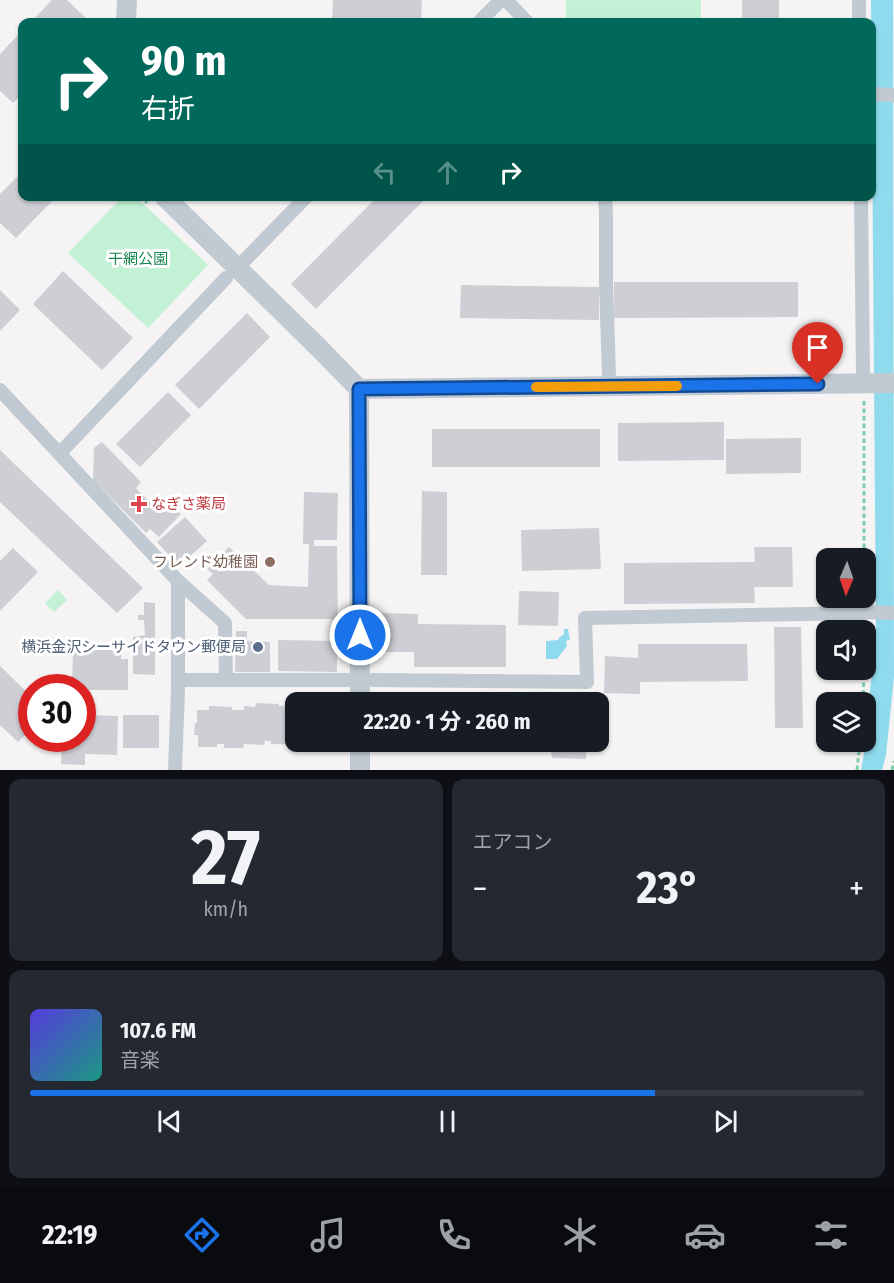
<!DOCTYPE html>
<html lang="ja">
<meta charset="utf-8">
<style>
:root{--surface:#171b24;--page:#242831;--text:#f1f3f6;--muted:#9ea1a6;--line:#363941;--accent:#1a73e8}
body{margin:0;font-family:"Fira Sans Condensed","Noto Sans JP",sans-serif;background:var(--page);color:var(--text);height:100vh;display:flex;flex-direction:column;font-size:22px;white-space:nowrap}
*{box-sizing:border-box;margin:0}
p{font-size:20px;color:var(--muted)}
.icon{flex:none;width:33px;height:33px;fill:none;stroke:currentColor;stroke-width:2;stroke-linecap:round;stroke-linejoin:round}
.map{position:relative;height:770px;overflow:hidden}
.panel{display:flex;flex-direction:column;gap:9px;padding:9px;background:#0d0f14;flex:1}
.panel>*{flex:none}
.guide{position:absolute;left:18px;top:18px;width:858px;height:183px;border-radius:12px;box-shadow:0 2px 4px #0004;background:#00695c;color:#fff;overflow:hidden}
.needle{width:39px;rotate:182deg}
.controls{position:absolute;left:816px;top:548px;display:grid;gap:12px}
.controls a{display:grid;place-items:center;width:60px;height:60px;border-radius:12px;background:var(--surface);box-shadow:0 2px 4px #0004;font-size:30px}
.speed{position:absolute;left:18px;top:674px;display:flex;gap:12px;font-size:30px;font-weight:700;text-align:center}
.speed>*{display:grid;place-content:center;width:78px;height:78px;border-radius:50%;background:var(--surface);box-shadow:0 2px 4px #0004;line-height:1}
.speed .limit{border:9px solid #d22;background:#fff;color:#111}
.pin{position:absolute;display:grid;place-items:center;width:51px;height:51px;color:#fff;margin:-62px -26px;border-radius:50% 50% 50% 0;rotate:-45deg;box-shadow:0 0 6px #0007}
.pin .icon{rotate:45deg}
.me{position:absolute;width:66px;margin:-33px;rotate:0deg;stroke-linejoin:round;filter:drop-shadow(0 0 4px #0008)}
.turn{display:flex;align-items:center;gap:21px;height:126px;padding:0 24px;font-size:27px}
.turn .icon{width:78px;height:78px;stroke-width:2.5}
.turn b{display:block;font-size:42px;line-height:51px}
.lanes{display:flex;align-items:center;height:57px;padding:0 24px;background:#0003;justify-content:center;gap:30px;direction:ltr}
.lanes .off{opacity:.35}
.big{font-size:45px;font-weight:700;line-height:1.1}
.panel .widget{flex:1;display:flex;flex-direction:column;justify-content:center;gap:9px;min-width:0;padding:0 21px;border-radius:12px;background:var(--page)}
.panel .dial{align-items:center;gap:0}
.dial b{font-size:78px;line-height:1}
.song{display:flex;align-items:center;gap:18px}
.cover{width:72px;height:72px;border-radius:9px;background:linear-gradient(135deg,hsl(250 70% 55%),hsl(170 70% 35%))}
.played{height:6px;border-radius:3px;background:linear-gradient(90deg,var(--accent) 75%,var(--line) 75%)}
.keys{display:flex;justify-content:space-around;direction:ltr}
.heat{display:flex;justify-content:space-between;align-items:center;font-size:33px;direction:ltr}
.panel .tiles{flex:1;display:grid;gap:9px;grid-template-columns:1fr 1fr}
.widget:last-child{grid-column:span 2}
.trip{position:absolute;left:285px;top:692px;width:324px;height:60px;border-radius:12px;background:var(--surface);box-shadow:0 2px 4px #0004;font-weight:700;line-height:60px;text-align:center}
.menu{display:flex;height:96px;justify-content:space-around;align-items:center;background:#090b0e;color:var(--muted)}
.menu .icon{width:42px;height:42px}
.menu .on{color:var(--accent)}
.menu b{font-size:27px;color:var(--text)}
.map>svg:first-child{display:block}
.green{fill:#c3f1d5}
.water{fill:#90daee}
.building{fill:#cdcfd5}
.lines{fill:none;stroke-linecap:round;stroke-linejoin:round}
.path{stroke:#7ad0a6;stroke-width:3;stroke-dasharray:4.5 3;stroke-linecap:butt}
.pedestrian{stroke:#c1cad2;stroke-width:14}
.minor{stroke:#c1cad2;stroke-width:20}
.route-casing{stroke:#114b97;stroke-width:15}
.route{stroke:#1a73e8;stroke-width:10}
.slow{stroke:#f59e0b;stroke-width:10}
.health-dot{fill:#e0444e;stroke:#fff;stroke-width:2}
.education-dot{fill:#8d6e63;stroke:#fff;stroke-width:2}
.service-dot{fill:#5c6f8a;stroke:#fff;stroke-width:2}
.labels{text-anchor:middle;stroke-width:6;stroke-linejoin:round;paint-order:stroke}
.park-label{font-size:15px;fill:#17864f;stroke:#fff}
.health-label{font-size:15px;fill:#be3a42;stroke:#fff;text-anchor:start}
.education-label{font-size:15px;fill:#785e54;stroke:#fff;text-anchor:end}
.service-label{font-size:15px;fill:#4e5e75;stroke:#fff;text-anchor:end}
</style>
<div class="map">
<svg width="894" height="770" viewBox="0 0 894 770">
<rect width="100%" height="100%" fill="#f5f3f3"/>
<path class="green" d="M566 0H701V22H566Z
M122 197H136L208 265 148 328 68 253Z
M58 590 67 600 54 612 45 603Z"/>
<path class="water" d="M871 0H893L894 677 886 755 882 770H861L864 753 876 630Z
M564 629H568L570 640 566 641 567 646 557 659H546V641L558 640 559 638 564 634Z"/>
<path class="building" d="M52 0H67L90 22H31Z
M333 0H422L421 22H332Z
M742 0H779V22H742Z
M22 31V94L13 103 0 91V54Z
M22 172V196H57L16 238 0 223V194Z
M378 196H428L316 309 291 284Z
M63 271 133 338 102 370 33 304Z
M614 282H798V317L614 318Z
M461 285 599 287V320L460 318Z
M0 290 20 310 0 331Z
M247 313 270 337 199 409 175 385Z
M168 392 191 415 140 467 116 444Z
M724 422V460L618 461V423Z
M432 429H600V467H432Z
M801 438V473L726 474V439Z
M102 442 141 482 136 488 153 506 162 497 181 514 159 537 150 529 146 533 93 480 94 448Z
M0 450 143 588 117 613 0 502Z
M422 491 447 492V575H421Z
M304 492 338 493 337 540H314V546H337L338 619H246L207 580 213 574 207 569 229 547 269 585 308 587 309 544H303Z
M185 517 207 541 179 566 157 542Z
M599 528 601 569 522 571 521 530Z
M754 547H792L793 587H754L755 603 624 604V563L755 562Z
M13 548 38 572 0 611V561Z
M519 591 559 592 558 626 518 625Z
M144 602 155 603V675L133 674V637L145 635 144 620H138V615H144Z
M380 613 418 614V624L506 625V667H414V652H379Z
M774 627H801L803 728H775Z
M236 631H247V641L270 642V672H235Z
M278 640 337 641V672L278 671Z
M638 644H747L748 681 640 682V694L604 693 605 656 638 658Z
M73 650H121V659H128V690H82V687H72Z
M0 666 32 697V728L18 742 0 725Z
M256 703 279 704V706L296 707V741H311V745L271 744V741H265L264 745 244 744 243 748H224V744H217V747H198V735H194L195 723H197V710H209V706L232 707V710H244V706L255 707Z
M84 715 118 716 117 755 85 754V765L61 764 62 738H82Z
M123 715H159V748H123Z
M319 741H339V745L319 744Z
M381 741H472V748L381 746Z
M480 741H586V759L552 758 550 746H479Z"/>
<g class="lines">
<path class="path" d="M140 196 147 203
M864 401V558
M863 702 864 669
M857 770 860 741
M892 770 894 761"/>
<path class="pedestrian" d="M506 0 527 22
M859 0V22
M479 22 501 0
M872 94 894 95
M605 196 606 215V285L609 375
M861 196 863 373
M244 261 307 196
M0 390 178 581V690L175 770
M60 453 226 278
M178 581 225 623 226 679
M178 680H348
M373 680 587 682 585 618 864 613 869 612 894 613"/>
<path class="minor" d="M126 22 127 0
M164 196 319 348 359 389 360 702
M359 389 894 383
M360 741V770"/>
</g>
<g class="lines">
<g class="route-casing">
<path id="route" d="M360 635 359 389 818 384"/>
</g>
<use href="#route" class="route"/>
<path class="slow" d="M536 387 677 386"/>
</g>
<path class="health-dot" d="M136 495h6v6h6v6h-6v6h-6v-6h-6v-6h6z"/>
<circle class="education-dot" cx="270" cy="562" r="6"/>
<circle class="service-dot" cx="258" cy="647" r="6"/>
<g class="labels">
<g class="park-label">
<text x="138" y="264">干網公園</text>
</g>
<g class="health-label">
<text x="151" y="509">なぎさ薬局</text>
</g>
<g class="education-label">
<text x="258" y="567">フレンド幼稚園</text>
</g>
<g class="service-label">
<text x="246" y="652">横浜金沢シーサイドタウン郵便局</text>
</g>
</g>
</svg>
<div class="controls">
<a><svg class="needle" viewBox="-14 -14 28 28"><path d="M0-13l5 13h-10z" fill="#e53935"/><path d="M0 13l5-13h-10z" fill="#9ea1a6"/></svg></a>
<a><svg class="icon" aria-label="sound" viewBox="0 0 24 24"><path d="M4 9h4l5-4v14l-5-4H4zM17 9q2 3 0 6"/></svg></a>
<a><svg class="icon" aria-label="layers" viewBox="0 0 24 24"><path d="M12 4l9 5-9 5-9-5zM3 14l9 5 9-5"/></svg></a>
</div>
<div class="speed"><div class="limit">30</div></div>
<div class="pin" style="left:818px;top:384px;background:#d93025"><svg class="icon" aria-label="arrive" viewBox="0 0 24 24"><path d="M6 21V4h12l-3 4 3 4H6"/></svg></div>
<svg class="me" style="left:360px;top:635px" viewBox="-20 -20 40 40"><circle r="17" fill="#1a73e8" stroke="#fff" stroke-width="3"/><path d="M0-11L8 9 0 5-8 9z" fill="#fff"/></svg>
<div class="trip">22:20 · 1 分 · 260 m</div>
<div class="guide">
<div class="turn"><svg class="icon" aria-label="right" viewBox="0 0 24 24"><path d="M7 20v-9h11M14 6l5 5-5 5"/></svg><div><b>90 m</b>右折</div></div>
<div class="lanes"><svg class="icon off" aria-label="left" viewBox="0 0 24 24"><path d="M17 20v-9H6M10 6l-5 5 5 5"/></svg><svg class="icon off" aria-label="ahead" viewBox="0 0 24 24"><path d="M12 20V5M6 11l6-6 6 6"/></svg><svg class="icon" aria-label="right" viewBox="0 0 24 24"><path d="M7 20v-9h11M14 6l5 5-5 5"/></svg></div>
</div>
</div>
<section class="panel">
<div class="tiles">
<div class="widget dial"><b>27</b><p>km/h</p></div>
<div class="widget"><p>エアコン</p>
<div class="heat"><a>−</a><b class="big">23°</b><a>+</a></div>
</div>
<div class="widget">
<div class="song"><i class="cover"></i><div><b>107.6 FM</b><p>音楽</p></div></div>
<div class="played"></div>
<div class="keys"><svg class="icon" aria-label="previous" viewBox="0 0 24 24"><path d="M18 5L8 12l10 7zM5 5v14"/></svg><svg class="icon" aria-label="pause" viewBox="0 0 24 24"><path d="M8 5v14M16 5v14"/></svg><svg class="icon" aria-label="next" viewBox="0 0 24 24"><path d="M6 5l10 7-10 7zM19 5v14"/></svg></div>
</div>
</div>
</section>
<nav class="menu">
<b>22:19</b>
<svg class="icon on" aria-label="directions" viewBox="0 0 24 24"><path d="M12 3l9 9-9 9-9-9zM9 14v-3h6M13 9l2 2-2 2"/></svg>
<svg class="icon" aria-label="music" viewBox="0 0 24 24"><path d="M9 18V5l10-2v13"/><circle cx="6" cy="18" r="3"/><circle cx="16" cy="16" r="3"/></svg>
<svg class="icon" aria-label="phone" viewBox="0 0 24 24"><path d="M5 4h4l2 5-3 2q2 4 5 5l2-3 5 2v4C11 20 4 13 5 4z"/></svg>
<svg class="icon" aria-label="climate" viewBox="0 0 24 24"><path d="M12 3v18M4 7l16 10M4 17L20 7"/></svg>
<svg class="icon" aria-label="car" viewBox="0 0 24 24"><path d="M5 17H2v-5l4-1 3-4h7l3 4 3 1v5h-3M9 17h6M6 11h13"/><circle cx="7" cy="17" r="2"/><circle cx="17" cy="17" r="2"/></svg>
<svg class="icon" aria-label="filters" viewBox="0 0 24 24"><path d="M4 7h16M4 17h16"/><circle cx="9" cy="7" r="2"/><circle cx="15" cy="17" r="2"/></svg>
</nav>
